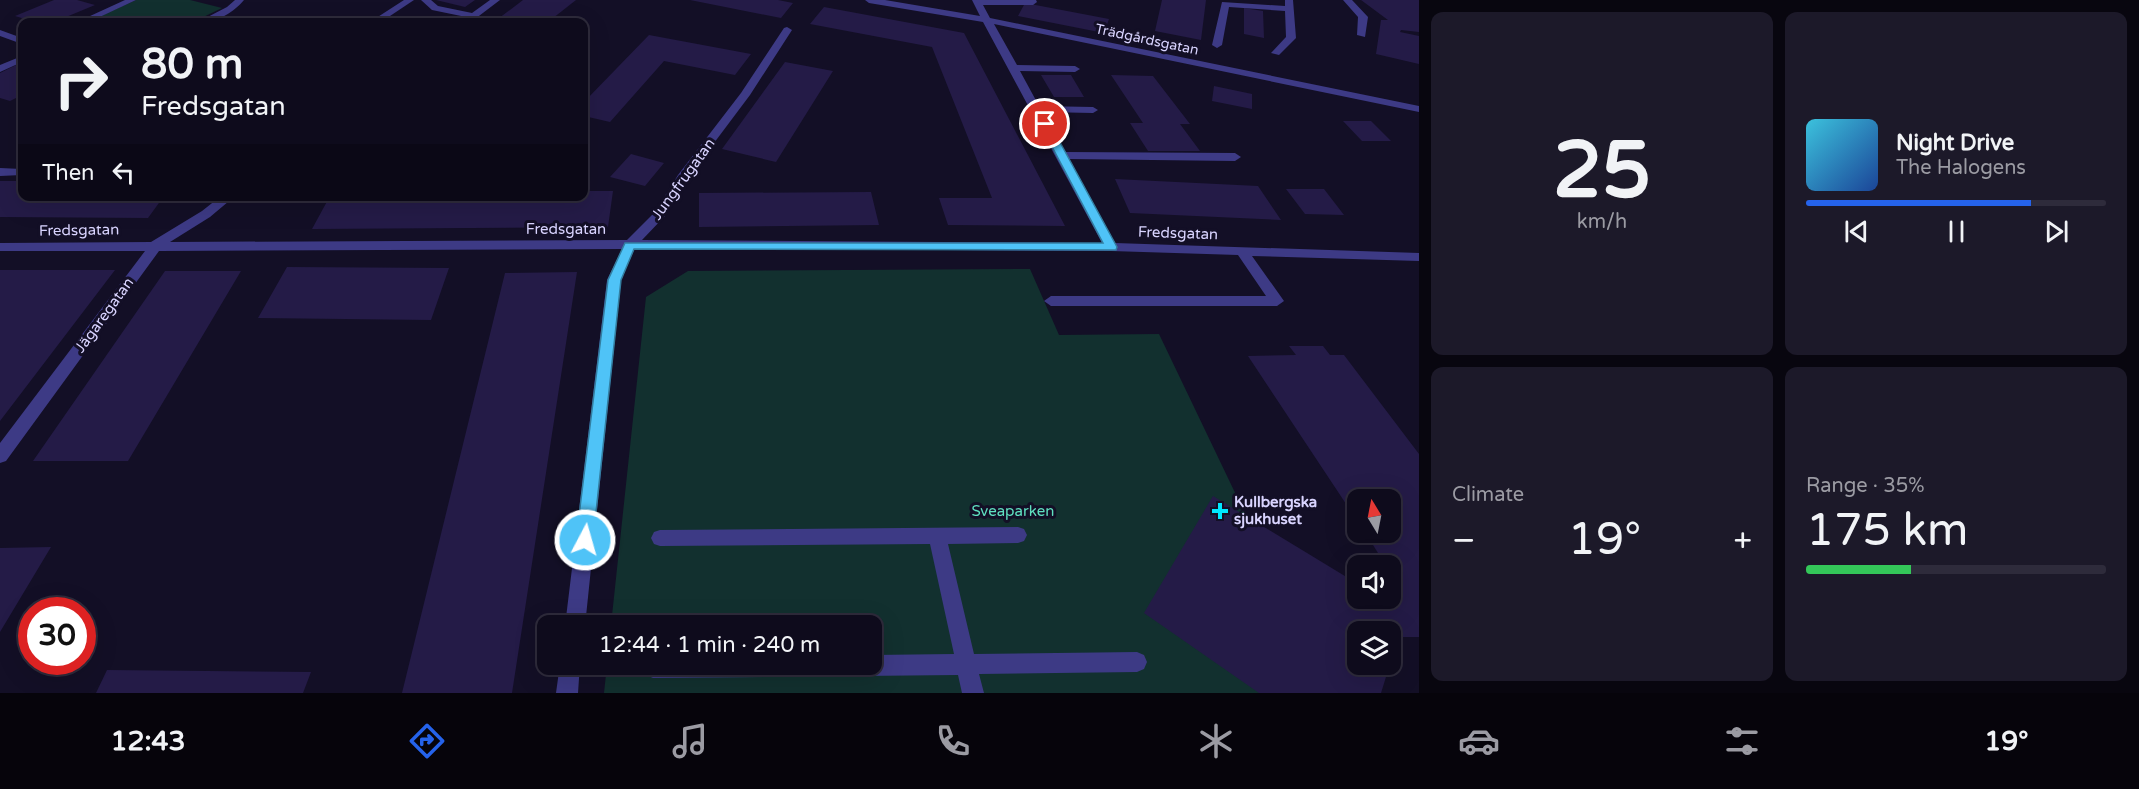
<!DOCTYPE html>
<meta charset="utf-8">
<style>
:root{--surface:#0e0b1c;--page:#1c1929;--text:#f1f3f6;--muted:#9b9ba3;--line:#2e2b3b;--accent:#2563eb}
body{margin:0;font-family:"Varela Round",sans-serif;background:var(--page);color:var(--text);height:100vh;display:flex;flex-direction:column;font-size:22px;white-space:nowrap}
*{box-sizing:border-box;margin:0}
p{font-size:20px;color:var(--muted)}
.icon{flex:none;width:33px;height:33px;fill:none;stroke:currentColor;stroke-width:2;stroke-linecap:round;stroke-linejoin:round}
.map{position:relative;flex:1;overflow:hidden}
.details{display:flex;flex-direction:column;gap:12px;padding:12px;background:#08060f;width:720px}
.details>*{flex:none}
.guide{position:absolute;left:18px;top:18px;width:570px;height:183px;border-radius:12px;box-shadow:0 6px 24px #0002,0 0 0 2px var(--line);background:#0e0b1c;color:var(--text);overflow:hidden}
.needle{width:39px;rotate:350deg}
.buttons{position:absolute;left:1347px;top:489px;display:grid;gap:12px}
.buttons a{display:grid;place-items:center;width:54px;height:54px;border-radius:12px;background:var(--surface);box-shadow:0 6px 24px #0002,0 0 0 2px var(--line);font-size:30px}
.speed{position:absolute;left:18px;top:597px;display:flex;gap:12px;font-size:30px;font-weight:700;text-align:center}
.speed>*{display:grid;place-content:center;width:78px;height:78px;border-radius:50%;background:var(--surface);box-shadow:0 6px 24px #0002,0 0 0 2px var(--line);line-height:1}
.speed .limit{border:9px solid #d22;background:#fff;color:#111}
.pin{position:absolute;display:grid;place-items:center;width:51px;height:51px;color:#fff;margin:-26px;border:3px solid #fff;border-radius:50%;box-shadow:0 2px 6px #0007}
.me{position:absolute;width:66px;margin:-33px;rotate:6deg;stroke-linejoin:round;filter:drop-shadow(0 0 4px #0008)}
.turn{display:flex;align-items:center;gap:21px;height:126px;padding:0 24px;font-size:27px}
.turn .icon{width:78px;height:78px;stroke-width:2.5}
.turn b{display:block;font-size:42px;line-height:51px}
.then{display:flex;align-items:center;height:57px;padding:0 24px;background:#0003;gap:12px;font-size:22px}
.big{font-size:45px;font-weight:600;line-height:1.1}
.details .widget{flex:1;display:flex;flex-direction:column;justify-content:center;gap:9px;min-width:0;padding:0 21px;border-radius:12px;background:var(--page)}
.details .dial{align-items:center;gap:0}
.dial b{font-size:78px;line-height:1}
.song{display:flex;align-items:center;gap:18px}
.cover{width:72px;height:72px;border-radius:9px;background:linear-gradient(135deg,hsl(190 70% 55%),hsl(220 70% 35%))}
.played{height:6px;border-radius:3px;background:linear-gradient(90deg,var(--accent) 75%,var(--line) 75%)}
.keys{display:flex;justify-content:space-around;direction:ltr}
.heat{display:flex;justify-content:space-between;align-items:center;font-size:33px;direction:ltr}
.charge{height:9px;border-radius:4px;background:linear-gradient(90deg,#34c759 35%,var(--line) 0)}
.details .tiles{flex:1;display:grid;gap:12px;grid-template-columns:repeat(2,1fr)}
.trip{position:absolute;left:537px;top:615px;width:345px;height:60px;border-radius:12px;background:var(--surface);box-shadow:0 6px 24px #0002,0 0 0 2px var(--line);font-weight:600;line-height:60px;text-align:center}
.tabs{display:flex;height:96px;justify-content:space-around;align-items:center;background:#06040b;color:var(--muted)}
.tabs .icon{width:42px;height:42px}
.tabs .current{color:var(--accent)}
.tabs b{font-size:27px;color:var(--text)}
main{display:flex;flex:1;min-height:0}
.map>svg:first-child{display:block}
.green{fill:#12302f}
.building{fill:#241b47}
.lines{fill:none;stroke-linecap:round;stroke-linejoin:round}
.minor{fill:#3d3a85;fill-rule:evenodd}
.route{fill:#4fc3f7;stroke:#337fa1;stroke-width:1.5}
.poi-dot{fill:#00e5ff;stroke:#130f26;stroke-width:2}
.labels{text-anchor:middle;stroke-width:6;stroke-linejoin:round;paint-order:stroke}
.far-street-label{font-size:14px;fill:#d9d4ff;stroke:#130f26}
.street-label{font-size:15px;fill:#d9d4ff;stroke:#130f26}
.poi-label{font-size:15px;font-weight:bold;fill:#d9d4ff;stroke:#130f26;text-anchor:start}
.park-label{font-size:15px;fill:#5fe0c0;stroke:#130f26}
</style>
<main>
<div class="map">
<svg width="1419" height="693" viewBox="0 0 1419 693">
<rect width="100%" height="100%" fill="#130f26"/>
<path class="green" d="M136 0H190L222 8 193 22H87Z
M1030 269 1059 335 1159 334 1331 693H604L607 665 872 664V626L611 625 646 297 688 271Z"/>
<path class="building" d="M54 0H77L95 5 54 22H35L15 16Z
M436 0H475L465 7Z
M523 0H576L548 22H494Z
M690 0H778L793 3 781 18Z
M1162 0H1206L1201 40 1155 31Z
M1361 0H1419V32L1401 30 1400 32 1419 36V64L1376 54 1381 20H1388Z
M1025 3 1109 19 1104 33 1018 16Z
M824 7 964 33 1065 226 948 225 939 198H992L932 47 810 24Z
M1244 8 1263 11 1264 38 1244 34Z
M649 35 751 54 735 75 664 61 610 122 584 116V102Z
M22 62V95L10 101 0 98V73Z
M785 62 833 71 776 162 722 149Z
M1041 75H1071L1084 97H1054Z
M1111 75 1153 76 1190 124H1180L1200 151H1148L1130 123H1143Z
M1214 86 1252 94V109L1212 101Z
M1343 121H1371L1391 141H1362Z
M631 154 664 163 645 186 610 177Z
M1115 179 1258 186 1281 220 1130 213Z
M0 181H22V196H164L148 218 0 217Z
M1286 189H1324L1344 215 1305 214Z
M584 191H613L608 227 312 229 330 196H584Z
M871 192 879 225 699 227V193Z
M287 267 449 268 431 320 258 318Z
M0 270H115L0 421Z
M165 271H241L128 461H33Z
M577 272 512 693H402L505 273Z
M1289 346H1323L1330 355H1344L1419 454V637H1399L1391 662 1390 632H1358V664H1390L1381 693H1259L1144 613 1213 496 1358 584V598H1390V591L1403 590 1390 572V566H1386L1365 532H1390V500H1358V522L1248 356 1296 355Z
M51 547 0 632V548Z
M107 670 311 672 303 693H96Z"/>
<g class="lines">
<path class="minor" d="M125 0H136L89 22H77Z
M235 0H244C233 13 215 24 198 22L227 7Z
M404 0H414L381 22H370Z
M421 0H431L438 6 472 13 490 0H500L471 22H463L466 17 432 10Z
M865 0H885L980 16 972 0H1036L1037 2 1033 5H983L990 18 1419 106V112L994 24 1017 65 1075 66 1080 69 1075 72 1020 71 1039 106 1093 107 1098 110 1093 113 1043 112 1065 152 1235 153 1241 157 1235 161 1069 159 1115 243 1419 253V261L1252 256 1284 301 1277 306H1051L1044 301 1051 296H1266L1238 255 1111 251 635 248 621 280 585 626H565L607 280 622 249 159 251 6 461 0 463V443L145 251H0V243L151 242 202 211 221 196H235L210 217 170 242 627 240 655 212 678 175 741 93 784 28 787 27 792 30 750 95 687 179 664 217 642 240 1102 243 983 22 869 3Z
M1285 0H1293L1296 38 1279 55 1271 53 1286 37 1285 11 1229 7 1222 45 1217 48 1212 45 1222 2 1285 6Z
M1343 0H1352L1368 17 1365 37 1357 35 1358 17Z
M0 30 22 38V44L0 36Z
M22 56V62L0 72V65Z
M0 168 22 169V175L0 176Z
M1018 527 1024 529 1027 535 1024 541 1018 543 948 544 974 654 1137 652 1144 655 1147 662 1144 669 1137 672 979 674 984 693H962L958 675 653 678 646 675 643 668 644 664H872V655L954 654 930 544 660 546 654 544 651 538 654 532 660 530Z
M560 664H580L578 693H556Z"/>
</g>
<path class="route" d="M1045 121 1050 124 1117 247 1116 250 634 249 621 280 593 540 590 545 585 547 579 545 576 540 608 280 625 243H1103L1040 124Z"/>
<path class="poi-dot" d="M1217 502h6v6h6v6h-6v6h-6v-6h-6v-6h6z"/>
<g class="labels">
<g class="far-street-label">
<text transform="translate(1147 39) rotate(12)" y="5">Trädgårdsgatan</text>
</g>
<g class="street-label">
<text transform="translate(683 179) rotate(-54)" y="5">Jungfrugatan</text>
<text x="566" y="234">Fredsgatan</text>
<text transform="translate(79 230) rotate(-1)" y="5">Fredsgatan</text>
<text transform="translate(1178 233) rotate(2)" y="5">Fredsgatan</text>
<text transform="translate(104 315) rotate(-54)" y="5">Jägaregatan</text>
</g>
<g class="poi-label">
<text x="1234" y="507">Kullbergska<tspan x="1234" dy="17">sjukhuset</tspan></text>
</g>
<g class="park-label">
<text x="1013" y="516">Sveaparken</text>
</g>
</g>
</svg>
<div class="buttons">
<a><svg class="needle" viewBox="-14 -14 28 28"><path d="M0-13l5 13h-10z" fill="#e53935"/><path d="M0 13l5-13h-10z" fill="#9b9ba3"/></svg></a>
<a><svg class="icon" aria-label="sound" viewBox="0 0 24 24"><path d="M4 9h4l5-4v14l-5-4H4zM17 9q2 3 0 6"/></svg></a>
<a><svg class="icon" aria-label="layers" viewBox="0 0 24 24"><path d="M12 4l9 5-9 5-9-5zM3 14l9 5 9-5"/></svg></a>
</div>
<div class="speed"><div class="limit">30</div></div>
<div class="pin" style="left:1045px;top:124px;background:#d93025"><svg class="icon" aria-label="arrive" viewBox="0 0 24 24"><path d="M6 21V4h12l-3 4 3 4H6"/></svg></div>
<svg class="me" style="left:585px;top:540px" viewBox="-20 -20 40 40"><circle r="17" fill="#4fc3f7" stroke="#fff" stroke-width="3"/><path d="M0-11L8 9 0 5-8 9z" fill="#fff"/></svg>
<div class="trip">12:44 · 1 min · 240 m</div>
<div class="guide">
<div class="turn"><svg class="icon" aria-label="right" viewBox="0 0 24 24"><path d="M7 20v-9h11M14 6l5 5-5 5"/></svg><div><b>80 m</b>Fredsgatan</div></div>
<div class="then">Then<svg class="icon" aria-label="left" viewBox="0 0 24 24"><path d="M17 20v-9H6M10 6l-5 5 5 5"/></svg></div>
</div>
</div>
<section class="details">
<div class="tiles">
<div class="widget dial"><b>25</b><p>km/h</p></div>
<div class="widget">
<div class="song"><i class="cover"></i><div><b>Night Drive</b><p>The Halogens</p></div></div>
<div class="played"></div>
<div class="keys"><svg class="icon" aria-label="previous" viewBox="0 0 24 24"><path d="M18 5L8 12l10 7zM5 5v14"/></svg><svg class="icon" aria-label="pause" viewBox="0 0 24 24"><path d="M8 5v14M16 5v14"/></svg><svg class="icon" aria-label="next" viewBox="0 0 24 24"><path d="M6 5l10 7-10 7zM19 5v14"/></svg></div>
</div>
<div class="widget"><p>Climate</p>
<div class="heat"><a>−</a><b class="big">19°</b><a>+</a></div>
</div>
<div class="widget"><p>Range · 35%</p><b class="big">175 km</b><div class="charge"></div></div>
</div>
</section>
</main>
<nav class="tabs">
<b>12:43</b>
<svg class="icon current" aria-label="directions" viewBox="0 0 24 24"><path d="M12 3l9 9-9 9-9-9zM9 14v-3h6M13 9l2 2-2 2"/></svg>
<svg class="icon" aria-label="music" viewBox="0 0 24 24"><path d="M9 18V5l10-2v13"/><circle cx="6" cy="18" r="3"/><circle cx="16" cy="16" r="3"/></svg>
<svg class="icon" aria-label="phone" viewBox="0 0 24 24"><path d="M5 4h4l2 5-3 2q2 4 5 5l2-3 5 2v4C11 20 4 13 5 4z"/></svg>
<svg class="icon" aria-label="climate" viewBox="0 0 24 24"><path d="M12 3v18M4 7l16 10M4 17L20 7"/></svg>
<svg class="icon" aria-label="car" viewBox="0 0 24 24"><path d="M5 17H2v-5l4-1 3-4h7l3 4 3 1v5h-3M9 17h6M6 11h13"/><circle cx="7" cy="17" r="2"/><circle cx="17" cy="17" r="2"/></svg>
<svg class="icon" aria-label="filters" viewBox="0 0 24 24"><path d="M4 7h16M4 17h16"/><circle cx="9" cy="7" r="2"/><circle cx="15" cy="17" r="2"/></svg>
<b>19°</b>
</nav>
